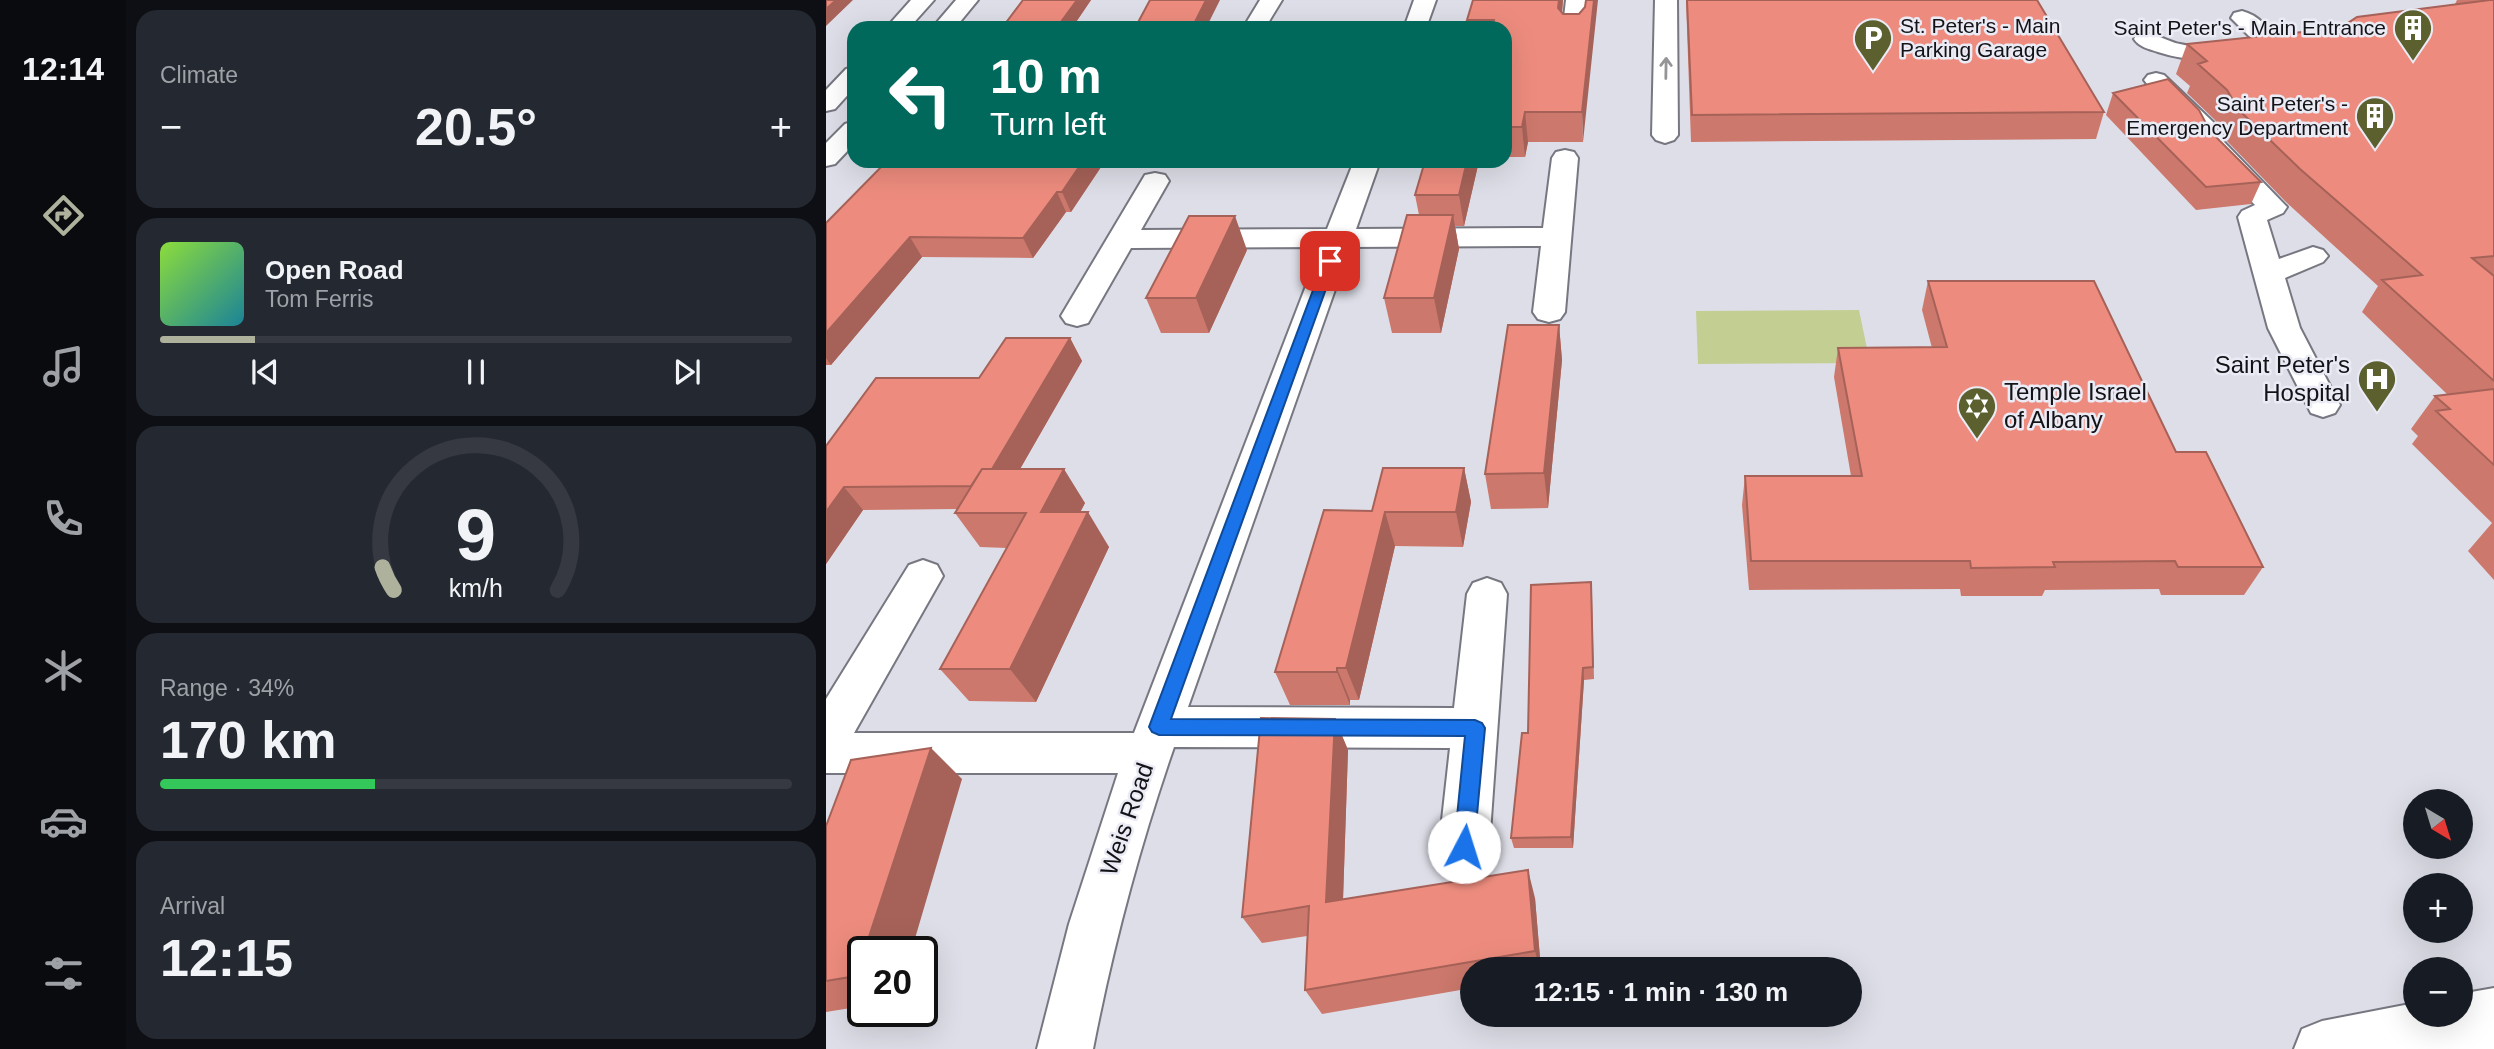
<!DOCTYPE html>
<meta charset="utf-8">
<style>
:root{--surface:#171b24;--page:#242831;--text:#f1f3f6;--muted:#9ea1a6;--line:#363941;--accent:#aeb19c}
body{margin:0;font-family:Arial,sans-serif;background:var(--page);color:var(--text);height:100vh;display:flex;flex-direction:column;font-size:26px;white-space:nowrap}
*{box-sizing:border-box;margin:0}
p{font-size:23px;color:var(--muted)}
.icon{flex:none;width:38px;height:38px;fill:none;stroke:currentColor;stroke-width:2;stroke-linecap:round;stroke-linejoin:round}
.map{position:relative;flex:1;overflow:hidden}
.drawer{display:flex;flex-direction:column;gap:10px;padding:10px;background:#0d0f14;width:700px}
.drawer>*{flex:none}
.hud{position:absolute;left:21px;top:21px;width:665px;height:147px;border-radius:21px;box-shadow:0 7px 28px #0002;background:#00695c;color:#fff;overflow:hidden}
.needle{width:46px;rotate:142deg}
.tools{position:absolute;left:1577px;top:789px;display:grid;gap:14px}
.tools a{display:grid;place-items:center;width:70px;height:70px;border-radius:50%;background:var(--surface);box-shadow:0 7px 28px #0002;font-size:35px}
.speed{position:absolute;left:21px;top:936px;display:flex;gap:14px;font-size:35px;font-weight:700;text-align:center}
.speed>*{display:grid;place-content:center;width:91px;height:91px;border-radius:50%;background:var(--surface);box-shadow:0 7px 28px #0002;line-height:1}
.speed .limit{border:4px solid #111;border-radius:10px;background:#fff;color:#111}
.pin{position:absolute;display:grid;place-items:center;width:60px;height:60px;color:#fff;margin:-30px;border-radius:14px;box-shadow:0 4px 10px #0006}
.me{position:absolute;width:77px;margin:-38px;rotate:5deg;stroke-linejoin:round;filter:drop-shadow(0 0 5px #0008)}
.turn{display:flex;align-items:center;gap:24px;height:147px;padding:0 28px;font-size:32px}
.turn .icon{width:91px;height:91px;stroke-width:2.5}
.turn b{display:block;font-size:49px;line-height:60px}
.big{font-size:52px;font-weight:600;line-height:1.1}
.drawer .card{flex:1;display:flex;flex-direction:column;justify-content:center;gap:10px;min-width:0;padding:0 24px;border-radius:21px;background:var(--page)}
.drawer .dial{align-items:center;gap:0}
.dial svg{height:182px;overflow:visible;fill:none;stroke:var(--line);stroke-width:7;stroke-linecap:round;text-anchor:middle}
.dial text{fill:var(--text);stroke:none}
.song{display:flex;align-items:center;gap:21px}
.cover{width:84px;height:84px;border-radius:10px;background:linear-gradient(135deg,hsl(90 70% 55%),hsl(190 70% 35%))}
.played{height:7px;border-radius:4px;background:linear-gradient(90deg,var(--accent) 15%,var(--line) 15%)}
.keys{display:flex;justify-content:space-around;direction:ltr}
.heat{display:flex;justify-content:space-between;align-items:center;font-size:38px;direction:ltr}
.charge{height:10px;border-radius:5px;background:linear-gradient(90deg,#34c759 34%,var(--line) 0)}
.trip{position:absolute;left:634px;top:957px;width:402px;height:70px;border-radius:35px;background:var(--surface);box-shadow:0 7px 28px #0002;font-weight:600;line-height:70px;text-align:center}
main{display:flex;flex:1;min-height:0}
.tab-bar{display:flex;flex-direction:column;width:126px;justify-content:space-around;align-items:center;background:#090b0e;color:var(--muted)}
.tab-bar .icon{width:49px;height:49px}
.tab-bar .active{color:var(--accent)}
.tab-bar b{font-size:32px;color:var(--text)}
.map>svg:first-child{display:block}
.green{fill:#c3ce93}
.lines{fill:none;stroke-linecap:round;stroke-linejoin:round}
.minor-casing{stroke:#777781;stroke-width:4}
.minor{fill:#fff;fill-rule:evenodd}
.wall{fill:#cc786c}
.shaded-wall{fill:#a66258}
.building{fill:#ed8c7e;stroke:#a66258;stroke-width:2}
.oneway{stroke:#959597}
.route{fill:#1a73e8;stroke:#114b97;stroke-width:2}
.labels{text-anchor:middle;stroke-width:5;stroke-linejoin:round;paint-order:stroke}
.far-poi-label{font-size:21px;fill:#131317;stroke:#ebebf6;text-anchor:end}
.poi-label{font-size:24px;fill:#131317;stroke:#ebebf6;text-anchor:end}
.street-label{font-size:24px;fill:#131317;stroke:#ebebf6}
</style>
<main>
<nav class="tab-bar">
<b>12:14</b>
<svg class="icon active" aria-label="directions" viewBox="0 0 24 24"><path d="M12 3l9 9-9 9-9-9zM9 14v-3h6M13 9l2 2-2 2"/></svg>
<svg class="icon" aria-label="music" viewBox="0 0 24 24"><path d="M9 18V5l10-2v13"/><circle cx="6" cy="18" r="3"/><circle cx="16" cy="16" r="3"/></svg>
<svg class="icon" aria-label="phone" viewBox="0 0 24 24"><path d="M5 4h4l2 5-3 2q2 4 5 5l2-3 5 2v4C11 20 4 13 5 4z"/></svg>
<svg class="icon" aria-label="climate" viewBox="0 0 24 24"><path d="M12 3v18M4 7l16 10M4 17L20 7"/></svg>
<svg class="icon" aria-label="car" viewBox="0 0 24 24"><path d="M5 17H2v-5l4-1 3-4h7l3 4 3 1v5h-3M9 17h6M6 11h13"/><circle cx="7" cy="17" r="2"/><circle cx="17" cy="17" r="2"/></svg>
<svg class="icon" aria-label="filters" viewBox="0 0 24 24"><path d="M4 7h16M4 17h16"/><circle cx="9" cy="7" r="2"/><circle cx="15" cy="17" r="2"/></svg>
</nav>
<section class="drawer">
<div class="card"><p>Climate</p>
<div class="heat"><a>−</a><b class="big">20.5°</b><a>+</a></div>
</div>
<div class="card">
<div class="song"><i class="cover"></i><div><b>Open Road</b><p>Tom Ferris</p></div></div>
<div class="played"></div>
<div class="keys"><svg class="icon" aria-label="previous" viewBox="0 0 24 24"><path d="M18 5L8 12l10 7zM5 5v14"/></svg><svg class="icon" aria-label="pause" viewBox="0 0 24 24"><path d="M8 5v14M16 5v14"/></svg><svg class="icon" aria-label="next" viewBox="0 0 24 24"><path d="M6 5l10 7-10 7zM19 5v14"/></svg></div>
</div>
<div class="card dial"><svg viewBox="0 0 100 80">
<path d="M14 69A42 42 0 1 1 86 69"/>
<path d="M14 69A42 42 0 0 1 9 59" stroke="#aeb19c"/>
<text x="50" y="56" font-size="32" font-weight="700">9</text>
<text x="50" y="72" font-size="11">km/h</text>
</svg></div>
<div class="card"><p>Range · 34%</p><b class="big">170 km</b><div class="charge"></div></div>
<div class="card"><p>Arrival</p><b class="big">12:15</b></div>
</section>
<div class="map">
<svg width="1668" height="1049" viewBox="0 0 1668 1049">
<rect width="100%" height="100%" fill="#dedee8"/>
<path class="green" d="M1033 310 1044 363 872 364 870 311Z"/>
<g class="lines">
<g class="minor-casing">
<path id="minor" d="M85 0H108L83 28H60Z
M130 0H152L129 28H106Z
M434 0H456L439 28H417Z
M588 0H610L600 28H578Z
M740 0H762L758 35 755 40H739L736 35Z
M829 0H851L852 135 848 140 839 143 830 140 826 135Z
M1416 11C1432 15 1444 28 1450 42L1447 47C1408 60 1372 65 1332 52 1323 49 1313 47 1308 39L1311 34C1326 30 1339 41 1354 44 1378 50 1403 47 1426 39L1405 18 1408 13Z
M28 67V88L9 109 0 111V90L20 69Z
M1330 73 1338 75 1387 122 1398 142 1461 207 1457 213 1441 220 1453 259 1487 247 1497 250 1502 256 1497 262 1459 278 1474 328 1514 405 1509 413 1497 417 1485 413 1442 328 1412 217 1416 211 1429 205 1377 151 1367 130 1322 85 1318 80 1322 75Z
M28 121V144L9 164 0 166V143L19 124Z
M739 150 748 152 752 158 739 312 734 319 723 322 712 319 707 312 715 246 524 247 362 707 628 708 641 594 647 583 661 578 675 583 681 594 663 847 655 863 638 870 621 863 613 847 624 748 348 747C314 845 287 946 267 1049H211L243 924 292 773H0V699L83 565 97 560 111 565 117 576 28 733H308L495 247 305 248 262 323 251 326 240 323 235 316 319 175 329 173 339 175 343 181 315 230 501 229 528 161H554L530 229 717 228 726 158 730 152Z
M1668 988V1049H1468L1476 1029 1496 1021 1589 1003V1015H1634V994Z"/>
</g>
<use href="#minor" class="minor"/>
</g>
<path class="wall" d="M197 0H265L246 28H176Z
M737 0 736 13 737 14H753L757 142H702L699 157H679V28H642L641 20Z
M860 0H1211L1278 112 1270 139 865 142Z
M1631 0H1668V580L1642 551 1666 523 1586 444 1592 436 1585 429 1609 396 1622 395 1536 312 1552 286 1459 201 1400 140 1389 120 1361 93 1364 86 1350 74 1361 44 1514 28 1630 4H1629Z
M1287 93 1384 131 1435 182 1425 204 1370 210 1280 115Z
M61 161H279L245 212H240L207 258 96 257 5 365H0V223Z
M653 161 638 226H629L633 249 615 333H566L558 298 593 215 589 195Z
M421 250 383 333H335L320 298Z
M1102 281 1350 452 1437 567 1418 595H1335L1333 589 1219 590 1216 596H1135L1134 589 923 590 916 505 919 476H1025L1008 377 1012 348H1106L1096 310Z
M733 325 736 360 722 508 665 509 659 474Z
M244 338 256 361 194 469 259 503 254 512 283 547 210 702 143 701 114 669 181 548 154 547 129 513 131 509 37 510 0 564V446Z
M638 468 645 502 637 547 569 546 533 700H524V705H464L449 672 546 511Z
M766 595 768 679 758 680 747 848H688L685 838 702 733Z
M509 719 522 750 517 900 709 898 715 970H646V988L496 1014 479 990 481 936 436 943 416 917Z
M136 779 37 952V1006L0 1012V826Z"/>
<path class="shaded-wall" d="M10 0H27L0 26V9Z
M251 0H265L246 28H233L232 26Z
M380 0H394L380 28H366Z
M733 0H737L734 36 732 8Z
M768 0H772L757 142 756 112Z
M699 112 702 142 699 157 696 127Z
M257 161H279L245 212 236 192Z
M641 161H653L638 226 633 195Z
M231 192 240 212 207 258 197 238Z
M627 215 633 249 615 333 608 298Z
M409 216 421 250 383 333 370 298Z
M84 237 96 257 5 365 0 358V333Z
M733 325 736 360 722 508 718 473Z
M244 338 256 361 171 509 155 486Z
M638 468 645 502 637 547 630 512Z
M238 469 259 503 237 546 215 512Z
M18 487 37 510 0 564V512Z
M262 512 283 547 210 702 184 669Z
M559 512 569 546 533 700 520 668Z
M511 668 524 700V705L511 672Z
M757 668 758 680 747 848 745 837Z
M509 719 522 750 516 930 500 902Z
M105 748 136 779 85 952H38Z
M702 870 709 898 715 970H714L709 951Z
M37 956V980L30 976Z"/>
<path class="building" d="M0 0H10L0 9Z
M197 0H251L232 26 176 28Z
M324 0H380L366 28H309Z
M647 0H733L732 8 737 14H753L759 7 760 0H768L756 112H699L696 127H679V28H666L668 20H641Z
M861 0H1211L1278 112 866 115Z
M1664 0H1668V256L1646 258 1668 276V381L1556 280 1596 275 1474 169 1413 110 1401 90 1372 64 1381 61 1361 44 1514 28 1531 17Z
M1342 79 1373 110 1384 131 1435 182 1380 187 1287 93Z
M61 161H257L236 192H231L197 238 84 237 0 333V223Z
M599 161H641L633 195H589Z
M581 215H627L608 298H558Z
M363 216H409L370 298H320Z
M1102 281H1268L1350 452H1380L1437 567H1352L1349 561 1227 562 1229 567 1145 568 1144 561H925L919 476H1036L1012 348 1121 347Z
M682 325H733L718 473 659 474Z
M180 338H244L166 469H156L145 486 18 487 0 512V446L50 378H153Z
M1668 389V465L1610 411 1624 409 1609 396Z
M557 468H638L630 512H559L520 668H511V672H449L498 510 546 511Z
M156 469H238L215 512H262L184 669H114L200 513H129Z
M765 582 767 667 757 668 745 837 685 838 696 733H702L705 585Z
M435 718 509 719 500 902 702 870 709 951 479 990 483 906 416 917Z
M105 748 38 952H37V956L30 976 0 981V826L25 760Z"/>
<defs><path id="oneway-shaft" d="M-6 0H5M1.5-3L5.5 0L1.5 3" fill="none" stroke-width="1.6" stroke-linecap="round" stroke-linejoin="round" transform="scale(1.75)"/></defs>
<use class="oneway" href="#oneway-shaft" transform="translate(840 68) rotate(-89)"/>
<path class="route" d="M504 258 510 261 345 719 649 720 656 723 659 728 648 847 645 854 638 857 631 854 628 847 639 736 333 735 326 732 323 727 498 261Z"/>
<defs>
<g id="building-pin" transform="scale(2.0125)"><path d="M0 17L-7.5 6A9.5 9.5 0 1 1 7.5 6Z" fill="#5b602e" stroke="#ebebf6"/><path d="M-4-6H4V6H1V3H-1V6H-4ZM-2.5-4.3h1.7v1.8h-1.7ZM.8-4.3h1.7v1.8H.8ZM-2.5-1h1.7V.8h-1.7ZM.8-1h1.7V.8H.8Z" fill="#fff"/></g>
<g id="parking-pin" transform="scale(2.0125)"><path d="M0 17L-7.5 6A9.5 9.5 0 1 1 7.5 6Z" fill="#5b602e" stroke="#ebebf6"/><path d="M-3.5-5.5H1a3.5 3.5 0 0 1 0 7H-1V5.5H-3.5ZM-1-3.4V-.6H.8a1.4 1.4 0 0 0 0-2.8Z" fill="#fff"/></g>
<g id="hospital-pin" transform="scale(2.0125)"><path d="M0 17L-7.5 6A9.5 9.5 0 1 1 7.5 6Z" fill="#5b602e" stroke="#ebebf6"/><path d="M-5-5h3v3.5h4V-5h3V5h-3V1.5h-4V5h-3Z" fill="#fff"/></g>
<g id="synagogue-pin" transform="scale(2.0125)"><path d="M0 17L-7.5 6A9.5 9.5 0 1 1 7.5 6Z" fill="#5b602e" stroke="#ebebf6"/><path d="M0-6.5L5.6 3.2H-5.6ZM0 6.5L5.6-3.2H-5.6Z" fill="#fff"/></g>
</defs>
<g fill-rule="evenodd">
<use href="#building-pin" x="1587" y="28"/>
<use href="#parking-pin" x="1047" y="38"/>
<use href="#building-pin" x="1549" y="116"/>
<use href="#hospital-pin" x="1551" y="379"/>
<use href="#synagogue-pin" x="1151" y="406"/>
</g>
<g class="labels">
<g class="far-poi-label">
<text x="1074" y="33" text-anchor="start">St. Peter's - Main<tspan x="1074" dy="24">Parking Garage</tspan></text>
<text x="1560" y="35">Saint Peter's - Main Entrance</text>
<text x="1522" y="111">Saint Peter's -<tspan x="1522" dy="24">Emergency Department</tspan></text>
</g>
<g class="poi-label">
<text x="1524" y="373">Saint Peter's<tspan x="1524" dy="28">Hospital</tspan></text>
<text x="1178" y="400" text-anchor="start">Temple Israel<tspan x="1178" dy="28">of Albany</tspan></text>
</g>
<g class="street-label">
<text transform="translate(301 819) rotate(-71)" y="8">Weis Road</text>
</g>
</g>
</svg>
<div class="tools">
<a><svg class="needle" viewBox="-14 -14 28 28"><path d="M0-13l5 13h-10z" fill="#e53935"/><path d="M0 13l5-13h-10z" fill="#9ea1a6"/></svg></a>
<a>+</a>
<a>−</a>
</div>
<div class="speed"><div class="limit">20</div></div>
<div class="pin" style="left:504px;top:261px;background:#d93025"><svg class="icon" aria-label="arrive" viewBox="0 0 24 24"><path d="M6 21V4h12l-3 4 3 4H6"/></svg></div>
<svg class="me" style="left:638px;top:847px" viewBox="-20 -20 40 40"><circle r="19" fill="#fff"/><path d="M0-13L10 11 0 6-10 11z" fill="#1a73e8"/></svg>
<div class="trip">12:15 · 1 min · 130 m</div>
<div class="hud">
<div class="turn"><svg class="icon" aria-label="left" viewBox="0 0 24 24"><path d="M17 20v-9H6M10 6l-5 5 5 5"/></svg><div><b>10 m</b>Turn left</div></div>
</div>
</div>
</main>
